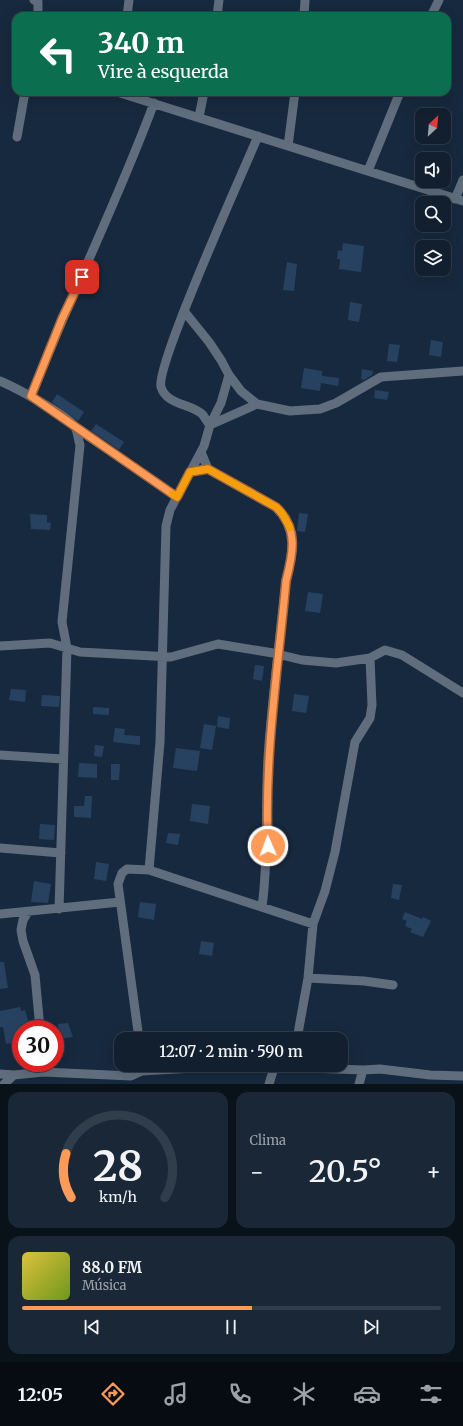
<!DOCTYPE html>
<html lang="pt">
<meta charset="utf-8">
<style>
:root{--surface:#111f2e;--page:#1a2736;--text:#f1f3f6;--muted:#9ca2aa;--line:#303d4a;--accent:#fe9b59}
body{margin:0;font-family:Merriweather,serif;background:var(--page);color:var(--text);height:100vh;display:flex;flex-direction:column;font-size:15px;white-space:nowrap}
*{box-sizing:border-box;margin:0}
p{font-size:13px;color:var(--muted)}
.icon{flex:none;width:22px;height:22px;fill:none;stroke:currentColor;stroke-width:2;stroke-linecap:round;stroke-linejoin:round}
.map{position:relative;height:1084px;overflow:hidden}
.drawer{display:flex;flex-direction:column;gap:8px;padding:8px;background:#091119;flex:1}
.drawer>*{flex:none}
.top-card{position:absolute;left:12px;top:12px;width:439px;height:84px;border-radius:12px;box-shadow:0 4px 16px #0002,0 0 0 1px var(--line);background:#0b6e4f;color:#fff;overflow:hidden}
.needle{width:26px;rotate:26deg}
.fabs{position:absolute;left:415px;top:108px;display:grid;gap:8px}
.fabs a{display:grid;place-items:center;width:36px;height:36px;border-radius:8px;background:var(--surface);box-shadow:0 4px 16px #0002,0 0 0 1px var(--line);font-size:20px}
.speed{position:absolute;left:12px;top:1020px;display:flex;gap:8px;font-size:20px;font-weight:700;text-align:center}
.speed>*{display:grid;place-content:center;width:52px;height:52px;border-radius:50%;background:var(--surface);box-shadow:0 4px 16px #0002,0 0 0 1px var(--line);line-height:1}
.speed .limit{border:6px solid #d22;background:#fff;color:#111}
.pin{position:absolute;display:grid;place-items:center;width:34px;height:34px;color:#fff;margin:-17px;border-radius:8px;box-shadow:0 2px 6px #0006}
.me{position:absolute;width:44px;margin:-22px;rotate:358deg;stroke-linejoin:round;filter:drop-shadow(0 0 3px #0008)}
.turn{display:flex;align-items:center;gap:14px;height:84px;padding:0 20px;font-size:18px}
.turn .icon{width:52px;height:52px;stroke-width:2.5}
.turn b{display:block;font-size:28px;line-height:34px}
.big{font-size:30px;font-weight:600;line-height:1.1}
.drawer .widget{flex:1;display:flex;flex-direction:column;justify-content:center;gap:6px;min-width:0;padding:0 14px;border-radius:12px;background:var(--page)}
.drawer .dial{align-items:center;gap:0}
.dial svg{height:104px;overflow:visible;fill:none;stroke:var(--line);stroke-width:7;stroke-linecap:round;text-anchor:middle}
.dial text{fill:var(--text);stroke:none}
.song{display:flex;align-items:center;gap:12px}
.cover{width:48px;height:48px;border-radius:6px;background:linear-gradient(135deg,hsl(50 70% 55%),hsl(80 70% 35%))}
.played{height:4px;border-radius:2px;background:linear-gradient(90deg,var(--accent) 55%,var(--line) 55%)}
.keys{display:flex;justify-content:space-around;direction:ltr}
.heat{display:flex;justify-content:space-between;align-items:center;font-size:22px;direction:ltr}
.drawer .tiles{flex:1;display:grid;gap:8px;grid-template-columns:1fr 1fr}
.widget:last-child{grid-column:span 2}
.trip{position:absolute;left:114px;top:1032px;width:234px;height:40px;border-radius:12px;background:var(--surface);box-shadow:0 4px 16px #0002,0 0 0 1px var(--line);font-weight:600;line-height:40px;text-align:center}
.tabs{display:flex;height:64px;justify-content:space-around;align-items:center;background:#070c12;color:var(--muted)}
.tabs .icon{width:28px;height:28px}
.tabs .on{color:var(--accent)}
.tabs b{font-size:18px;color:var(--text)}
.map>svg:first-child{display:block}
.building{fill:#274261}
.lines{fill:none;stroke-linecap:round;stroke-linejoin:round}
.minor{stroke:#606d7c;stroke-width:9}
.route-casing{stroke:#a5653a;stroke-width:10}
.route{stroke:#fe9b59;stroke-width:7}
.slow{stroke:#f59e0b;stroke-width:7}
</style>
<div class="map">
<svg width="463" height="1084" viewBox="0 0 463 1084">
<rect width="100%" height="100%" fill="#17293e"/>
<path class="building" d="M343 243 364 246 361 272 339 269 340 259H337L338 250 342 251Z
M287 262 297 264 294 291 283 290Z
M350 302 362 304 359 322 348 320Z
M431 340 443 342 441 357 429 355Z
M389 344 400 345 397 362 387 361Z
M304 368 322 371V376L339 378 338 386 321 383 320 391 301 388Z
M362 369 373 371 372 375 364 380 361 379Z
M375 390 389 392 387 400 374 398Z
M57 394 84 412 78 421 52 402Z
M96 424 124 442 119 450 91 431Z
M299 513 308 514 305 532 297 531Z
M30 514 47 515V522L51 523 50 530 31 529Z
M308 592 323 594 320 613 305 611Z
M255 665 264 666 262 681 253 679Z
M11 689 26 690 25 702 9 700Z
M294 694 309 696 306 713 292 711Z
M42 695 60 696 59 707 41 706Z
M93 707 109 708V715L93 714Z
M218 716 230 718 229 729 217 727Z
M204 724 216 726 212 750 200 748Z
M115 728 125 729 124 735 140 736V745L113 742Z
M95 745 104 746 102 757 94 756Z
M176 748 200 751 197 771 173 768Z
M79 763 97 764V778L78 777Z
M111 764H120L119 780H111Z
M85 796H92L91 818 74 817V806H84Z
M192 804 210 806 208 824 190 821Z
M40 824 55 825 54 840 39 839Z
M168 833 180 834 178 845 166 843Z
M96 862 109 864 106 881 94 879Z
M34 881 51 884 48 903 31 902Z
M393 884 402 885 399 900 391 898Z
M140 902 156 904 154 920 138 917Z
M405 912 422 919 423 917 431 921 423 937 410 932 412 929 405 926 407 921 402 919Z
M201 941 214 943 212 956 199 954Z
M0 962H4L8 988 0 989Z
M20 1007 21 1011 25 1010 29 1023 22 1024 21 1042 6 1044 3 1027H0V1011Z
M68 1023 73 1037 59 1039 58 1024Z"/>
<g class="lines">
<path class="minor" d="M34 0 38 2V16
M127 16 129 0
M217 16 219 0
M304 16 305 0
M431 16 439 0
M117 92 463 201
M199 117 204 92
M17 137 25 92
M288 146 295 92
M368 171 400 92
M455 199 463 180
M184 311 209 342 221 360 229 375 241 391 257 404 290 411 320 409 336 403 381 377 463 371
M0 381C14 387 68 415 75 427 78 432 78 440 80 445L62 622 67 648 59 909
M31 397C69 298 117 203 154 103
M210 425C207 422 205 418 203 415 191 403 167 406 161 387 155 366 244 170 258 136
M210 425 257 404
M75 427 177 497
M201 452 208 469 276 507C299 529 293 554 286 581 280 640 272 699 268 757 265 807 269 857 262 907
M0 646 50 643 80 652 171 657 218 644 273 653 302 660 336 663 370 658 385 650 402 655 463 693
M0 755 63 759
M0 848 61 853
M149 870 160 742 166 526 170 510 204 446 210 425 221 403 229 375
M28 912 23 920 21 930 23 941 35 975 40 1029
M0 914 120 902
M308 978 364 981 393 985
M139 1039 118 884 122 873 127 869 149 870 313 924
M297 1039 308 978 313 924 325 891 335 852 355 742 370 718 372 705 370 658
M0 1074 14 1075 43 1072 131 1076 142 1071 210 1067H283L363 1070 380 1069 430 1075 463 1076
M4 1084 14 1075
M269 1084 274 1068
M359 1084 363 1070"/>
</g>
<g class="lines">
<g class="route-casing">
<path id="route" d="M82 277 62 319 31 396 177 497 190 472 208 469 276 507C299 529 293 554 286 581 278 669 264 757 268 846"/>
</g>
<use href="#route" class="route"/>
<path class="slow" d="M172 494 177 497 190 472 208 469 276 507 282 513 290 528"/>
</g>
</svg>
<div class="fabs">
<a><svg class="needle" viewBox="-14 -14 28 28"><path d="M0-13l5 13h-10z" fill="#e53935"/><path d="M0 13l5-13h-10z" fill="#9ca2aa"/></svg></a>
<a><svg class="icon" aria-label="sound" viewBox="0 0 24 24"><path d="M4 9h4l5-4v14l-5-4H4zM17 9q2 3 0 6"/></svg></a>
<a><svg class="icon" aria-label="search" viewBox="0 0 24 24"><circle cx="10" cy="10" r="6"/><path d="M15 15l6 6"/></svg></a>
<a><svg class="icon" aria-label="layers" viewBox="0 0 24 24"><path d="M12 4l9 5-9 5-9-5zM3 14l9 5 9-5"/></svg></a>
</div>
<div class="speed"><div class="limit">30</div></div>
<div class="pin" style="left:82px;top:277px;background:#d93025"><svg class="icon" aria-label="arrive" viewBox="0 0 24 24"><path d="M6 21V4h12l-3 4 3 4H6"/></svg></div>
<svg class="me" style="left:268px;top:846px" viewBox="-20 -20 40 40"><circle r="17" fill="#fe9b59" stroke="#fff" stroke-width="3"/><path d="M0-11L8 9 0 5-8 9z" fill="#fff"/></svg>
<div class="trip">12:07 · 2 min · 590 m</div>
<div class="top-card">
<div class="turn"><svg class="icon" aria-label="left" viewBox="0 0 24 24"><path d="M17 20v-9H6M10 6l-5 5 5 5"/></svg><div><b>340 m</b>Vire à esquerda</div></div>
</div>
</div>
<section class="drawer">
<div class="tiles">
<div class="widget dial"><svg viewBox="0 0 100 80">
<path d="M14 69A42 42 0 1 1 86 69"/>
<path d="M14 69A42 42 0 0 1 10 35" stroke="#fe9b59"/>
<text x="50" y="56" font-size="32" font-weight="700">28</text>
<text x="50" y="72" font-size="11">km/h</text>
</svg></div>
<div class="widget"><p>Clima</p>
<div class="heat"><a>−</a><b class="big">20.5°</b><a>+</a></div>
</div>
<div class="widget">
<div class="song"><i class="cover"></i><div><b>88.0 FM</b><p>Música</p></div></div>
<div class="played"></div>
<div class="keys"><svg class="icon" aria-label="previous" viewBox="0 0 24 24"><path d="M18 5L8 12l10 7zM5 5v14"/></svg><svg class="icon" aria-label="pause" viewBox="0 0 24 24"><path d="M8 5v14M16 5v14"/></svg><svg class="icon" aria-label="next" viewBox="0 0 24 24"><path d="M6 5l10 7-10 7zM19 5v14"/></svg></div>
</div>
</div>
</section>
<nav class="tabs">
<b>12:05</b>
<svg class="icon on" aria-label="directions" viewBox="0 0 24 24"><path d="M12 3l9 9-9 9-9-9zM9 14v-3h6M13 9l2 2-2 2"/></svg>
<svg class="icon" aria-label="music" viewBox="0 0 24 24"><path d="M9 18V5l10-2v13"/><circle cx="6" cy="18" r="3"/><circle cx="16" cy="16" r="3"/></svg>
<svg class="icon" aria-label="phone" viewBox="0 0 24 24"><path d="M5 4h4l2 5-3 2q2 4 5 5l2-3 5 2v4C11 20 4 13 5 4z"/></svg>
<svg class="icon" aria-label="climate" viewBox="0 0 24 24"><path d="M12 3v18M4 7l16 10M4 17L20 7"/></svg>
<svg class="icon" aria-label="car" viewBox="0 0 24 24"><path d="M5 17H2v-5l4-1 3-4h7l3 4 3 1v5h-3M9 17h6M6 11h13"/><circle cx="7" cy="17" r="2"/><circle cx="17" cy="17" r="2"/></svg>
<svg class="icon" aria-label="filters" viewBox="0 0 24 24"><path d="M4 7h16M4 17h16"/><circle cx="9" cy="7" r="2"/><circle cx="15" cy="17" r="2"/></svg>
</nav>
